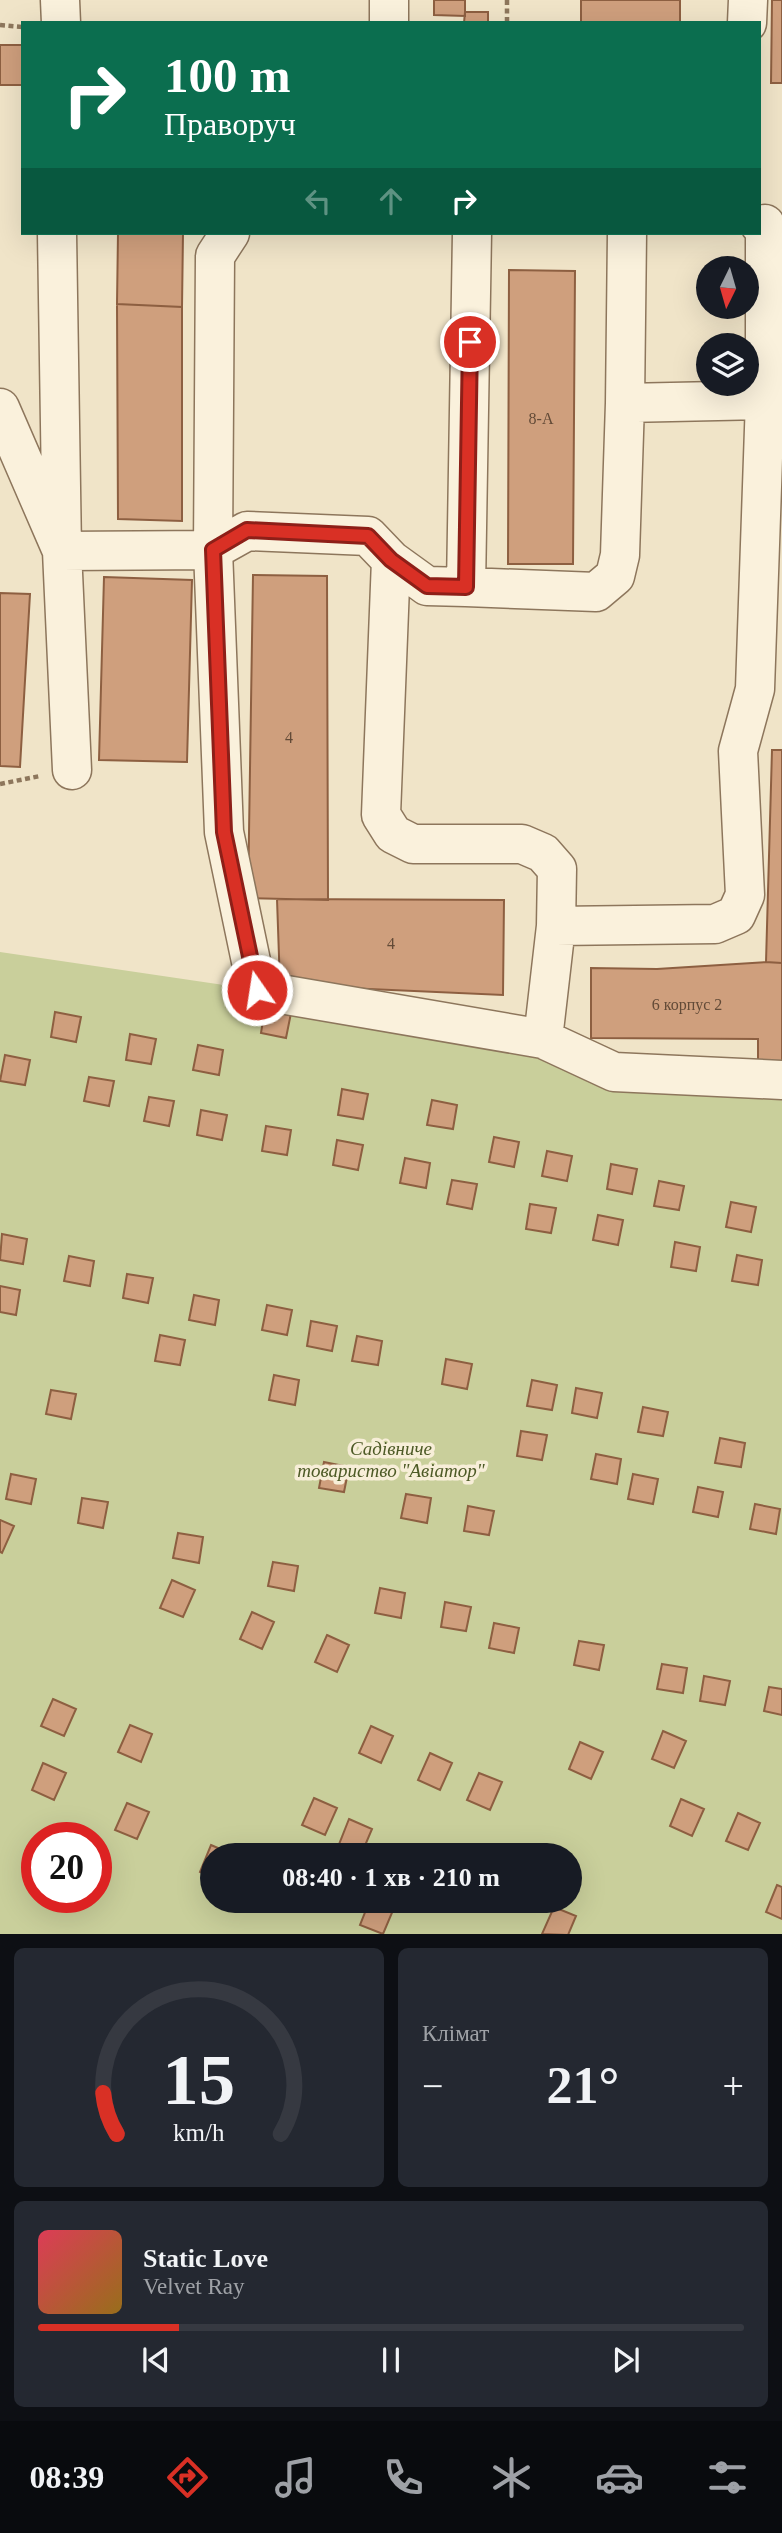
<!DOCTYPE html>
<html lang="uk">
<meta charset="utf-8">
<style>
:root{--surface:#171b24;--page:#242831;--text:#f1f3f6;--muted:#9ea1a6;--line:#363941;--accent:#d93025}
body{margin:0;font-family:"Times New Roman",serif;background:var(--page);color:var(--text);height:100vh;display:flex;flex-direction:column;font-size:26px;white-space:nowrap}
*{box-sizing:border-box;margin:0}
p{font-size:23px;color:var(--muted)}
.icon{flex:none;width:38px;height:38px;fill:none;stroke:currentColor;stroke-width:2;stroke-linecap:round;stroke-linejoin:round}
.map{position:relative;height:1934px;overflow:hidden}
.drawer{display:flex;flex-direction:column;gap:14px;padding:14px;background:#0d0f14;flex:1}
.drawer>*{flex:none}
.guide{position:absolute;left:21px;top:21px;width:740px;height:214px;border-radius:0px;box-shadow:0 7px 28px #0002;background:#0b6e4f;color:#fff;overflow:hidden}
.needle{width:46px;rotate:185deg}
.tools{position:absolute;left:696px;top:256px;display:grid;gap:14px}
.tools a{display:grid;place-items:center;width:63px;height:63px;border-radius:50%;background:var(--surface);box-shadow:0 7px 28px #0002;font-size:35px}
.speed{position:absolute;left:21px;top:1822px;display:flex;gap:14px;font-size:35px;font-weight:700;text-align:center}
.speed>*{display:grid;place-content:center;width:91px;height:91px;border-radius:50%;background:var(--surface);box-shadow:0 7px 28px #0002;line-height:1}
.speed .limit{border:10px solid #d22;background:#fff;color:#111}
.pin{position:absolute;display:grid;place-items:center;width:60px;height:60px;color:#fff;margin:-30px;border:4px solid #fff;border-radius:50%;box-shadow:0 2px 7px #0007}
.me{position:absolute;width:77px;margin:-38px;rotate:347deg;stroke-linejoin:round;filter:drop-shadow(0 0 5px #0008)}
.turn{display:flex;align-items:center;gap:24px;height:147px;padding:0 28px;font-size:32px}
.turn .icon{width:91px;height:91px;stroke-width:2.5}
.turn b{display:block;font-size:49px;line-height:60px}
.lanes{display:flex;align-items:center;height:66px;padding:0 28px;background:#0003;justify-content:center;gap:35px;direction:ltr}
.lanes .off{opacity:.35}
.big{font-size:52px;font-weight:800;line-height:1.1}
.drawer .card{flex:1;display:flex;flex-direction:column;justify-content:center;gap:10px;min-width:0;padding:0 24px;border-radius:10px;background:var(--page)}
.drawer .dial{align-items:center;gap:0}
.dial svg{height:182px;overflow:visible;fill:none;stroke:var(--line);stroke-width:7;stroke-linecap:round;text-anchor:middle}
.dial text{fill:var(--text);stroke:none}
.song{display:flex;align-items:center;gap:21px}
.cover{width:84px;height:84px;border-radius:10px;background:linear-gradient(135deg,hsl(350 70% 55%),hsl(40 70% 35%))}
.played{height:7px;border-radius:4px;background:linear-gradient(90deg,var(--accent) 20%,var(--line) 20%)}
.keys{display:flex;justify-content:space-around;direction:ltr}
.heat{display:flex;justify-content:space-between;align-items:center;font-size:38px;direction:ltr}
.drawer .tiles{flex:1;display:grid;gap:14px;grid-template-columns:1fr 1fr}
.card:last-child{grid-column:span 2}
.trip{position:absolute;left:200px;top:1843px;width:382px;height:70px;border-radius:35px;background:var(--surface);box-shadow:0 7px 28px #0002;font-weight:800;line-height:70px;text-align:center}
.dock{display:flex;height:112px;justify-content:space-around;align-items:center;background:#090b0e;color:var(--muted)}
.dock .icon{width:49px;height:49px}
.dock .on{color:var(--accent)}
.dock b{font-size:32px;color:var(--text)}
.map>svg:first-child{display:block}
.green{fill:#c9cf9b;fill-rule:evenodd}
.building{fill:#cf9f7d;stroke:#8d5f41;stroke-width:2}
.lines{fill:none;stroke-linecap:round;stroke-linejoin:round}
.minor-casing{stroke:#8d765c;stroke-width:41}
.path{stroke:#8d765c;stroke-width:4.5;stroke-dasharray:5 3.5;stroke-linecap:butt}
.minor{stroke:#faf1dc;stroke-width:38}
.route-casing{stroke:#8d1f18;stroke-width:18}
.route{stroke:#d93025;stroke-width:12}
.labels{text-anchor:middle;stroke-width:7;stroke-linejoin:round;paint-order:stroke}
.number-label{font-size:16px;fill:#624a37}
.park-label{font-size:19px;font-style:italic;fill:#4d5a26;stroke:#f7eed8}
</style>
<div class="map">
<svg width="782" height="1935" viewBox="0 0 782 1935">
<rect width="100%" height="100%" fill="#f0e4c8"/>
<path class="green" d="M0 952 257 990 614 1072 782 1080V1934H0ZM37 1838H96V1897H37ZM212 1855H569V1900H212Z"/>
<path class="building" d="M434 0H465V16L434 15Z
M581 0H680V23H581Z
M772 0H782V83H771Z
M465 12H488V23H464Z
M0 45H23V85H0Z
M118 233H183L182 307 117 304Z
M509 270 575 271 573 564H508Z
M117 304 182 307V521L118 519Z
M253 575 327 576 328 900 248 898Z
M104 577 192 580 187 762 99 760Z
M0 593 30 594 20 767 0 766Z
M772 750H782V963L766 962Z
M277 899 504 900 503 995 280 985Z
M766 962 782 963V1063H758V1039L591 1038V968L657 969Z
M265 1008 291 1013 286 1038 261 1033Z
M55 1012 81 1017 76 1042 51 1037Z
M130 1034 156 1039 151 1064 126 1060Z
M198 1045 223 1050 219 1075 193 1070Z
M5 1055 30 1060 25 1085 0 1081Z
M89 1077 114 1081 109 1106 84 1101Z
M342 1089 368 1094 363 1119 338 1115Z
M149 1097 174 1101 169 1126 144 1121Z
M432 1100 457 1105 453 1129 427 1125Z
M201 1110 227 1115 222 1140 197 1135Z
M266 1126 291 1130 287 1155 262 1151Z
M494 1137 519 1142 514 1167 489 1162Z
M337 1140 363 1145 358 1170 333 1165Z
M547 1151 572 1156 567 1181 542 1176Z
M405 1158 430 1163 426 1188 400 1183Z
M611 1164 637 1169 632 1194 607 1189Z
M452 1180 477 1184 472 1209 447 1204Z
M659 1181 684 1186 679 1210 654 1206Z
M731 1202 756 1207 751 1232 726 1227Z
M530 1204 556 1208 551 1233 526 1229Z
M598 1215 623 1220 618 1245 593 1240Z
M2 1234 27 1239 23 1264 0 1260Z
M675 1242 700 1247 696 1271 671 1267Z
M737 1255 762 1260 758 1285 732 1281Z
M69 1256 94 1261 90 1286 64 1281Z
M127 1274 153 1278 148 1303 123 1298Z
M0 1286 20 1290 16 1315 0 1312Z
M194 1295 219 1300 215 1325 189 1320Z
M267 1305 292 1310 287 1335 262 1330Z
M311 1321 337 1326 332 1351 307 1346Z
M160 1335 185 1340 180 1365 155 1361Z
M357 1336 382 1341 378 1365 352 1361Z
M446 1359 472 1364 467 1389 442 1384Z
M274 1375 299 1380 295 1405 269 1400Z
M532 1380 557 1385 552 1410 527 1406Z
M576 1388 602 1393 597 1418 572 1413Z
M51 1390 76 1394 71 1419 46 1414Z
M643 1407 668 1412 663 1436 638 1432Z
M521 1431 547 1435 542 1460 517 1456Z
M720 1438 745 1443 741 1467 715 1463Z
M596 1454 621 1459 617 1484 591 1479Z
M324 1462 349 1467 344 1492 319 1488Z
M11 1474 36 1479 31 1504 6 1499Z
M633 1474 658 1479 653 1504 628 1499Z
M698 1487 723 1492 718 1517 693 1512Z
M406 1494 431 1498 427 1523 401 1518Z
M82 1498 108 1502 103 1528 78 1523Z
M755 1504 780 1509 776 1534 750 1529Z
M468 1506 494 1511 489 1535 464 1531Z
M0 1520 14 1526 2 1553 0 1552Z
M178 1533 203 1537 199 1563 173 1558Z
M273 1562 298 1566 294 1591 268 1586Z
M172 1580 195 1590 183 1617 160 1608Z
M380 1588 405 1593 401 1618 375 1613Z
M445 1602 471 1607 466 1631 441 1627Z
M252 1612 274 1622 262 1649 240 1639Z
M494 1623 519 1628 514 1653 489 1648Z
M327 1635 349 1645 337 1672 315 1662Z
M579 1641 604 1645 599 1670 574 1665Z
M662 1664 687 1668 683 1693 657 1689Z
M704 1676 730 1681 725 1705 700 1701Z
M769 1687 782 1689V1715L764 1711Z
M53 1699 76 1709 64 1736 41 1726Z
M130 1725 152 1734 141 1762 118 1752Z
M371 1726 393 1736 381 1763 359 1753Z
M663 1731 686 1741 674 1768 652 1759Z
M580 1742 603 1752 591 1779 569 1769Z
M430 1753 452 1763 440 1790 418 1780Z
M43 1763 66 1773 54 1800 32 1790Z
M479 1773 502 1782 490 1810 467 1800Z
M314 1798 337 1808 325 1835 302 1825Z
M681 1799 704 1809 692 1836 670 1826Z
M127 1803 149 1812 137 1839 115 1830Z
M738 1813 760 1823 748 1850 726 1841Z
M349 1819 372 1829 361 1855 338 1847Z
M211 1845 234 1855H212V1877L200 1872Z
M777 1885 782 1887V1919L766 1912Z
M370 1900H379L394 1908 383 1934 360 1925Z
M554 1907 576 1916 568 1935 542 1934Z"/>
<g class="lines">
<g class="minor-casing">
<path id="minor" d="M60 0 61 23
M389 23V0
M747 23 748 0
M57 233 62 551 213 550 224 832 257 990 543 1039 614 1072 782 1080
M230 233 215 256 213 550 247 531 368 536 391 560 427 586 466 587
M472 233 466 587 596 592 615 576 620 555 625 403 765 400V224L760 225
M625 403 627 233
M0 408 62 551 72 770
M391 560 381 815 393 834 413 844H522L543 853 557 869 556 926
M543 1039 556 926 715 924 736 915 745 895 738 751 755 689 765 400H782"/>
</g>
<path class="path" d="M507 0V23
M0 25 23 27
M0 784 40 776"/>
<use href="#minor" class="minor"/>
</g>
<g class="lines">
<g class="route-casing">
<path id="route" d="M257 990 224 832 213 550 247 530 368 536 391 560 427 586 466 587 470 342"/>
</g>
<use href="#route" class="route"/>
</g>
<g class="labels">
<g class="number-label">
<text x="541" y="424">8-А</text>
<text x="289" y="743">4</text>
<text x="391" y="949">4</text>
<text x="687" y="1010">6 корпус 2</text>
</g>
<g class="park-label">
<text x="391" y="1455">Садівниче<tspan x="391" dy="22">товариство "Авіатор"</tspan></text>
</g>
</g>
</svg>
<div class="tools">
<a><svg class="needle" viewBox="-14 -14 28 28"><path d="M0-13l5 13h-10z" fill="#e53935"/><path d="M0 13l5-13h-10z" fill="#9ea1a6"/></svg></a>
<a><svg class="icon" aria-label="layers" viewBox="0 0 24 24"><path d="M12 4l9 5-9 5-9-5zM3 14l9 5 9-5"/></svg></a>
</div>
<div class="speed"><div class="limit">20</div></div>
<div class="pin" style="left:470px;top:342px;background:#d93025"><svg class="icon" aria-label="arrive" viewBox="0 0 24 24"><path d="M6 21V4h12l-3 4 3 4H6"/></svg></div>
<svg class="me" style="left:257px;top:990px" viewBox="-20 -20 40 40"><circle r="17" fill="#d93025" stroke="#fff" stroke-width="3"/><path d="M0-11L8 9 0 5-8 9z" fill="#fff"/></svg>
<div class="trip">08:40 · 1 хв · 210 m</div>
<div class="guide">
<div class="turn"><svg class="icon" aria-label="right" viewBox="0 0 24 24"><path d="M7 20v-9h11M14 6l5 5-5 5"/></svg><div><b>100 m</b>Праворуч</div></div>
<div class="lanes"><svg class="icon off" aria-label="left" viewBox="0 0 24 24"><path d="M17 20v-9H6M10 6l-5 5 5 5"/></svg><svg class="icon off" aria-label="ahead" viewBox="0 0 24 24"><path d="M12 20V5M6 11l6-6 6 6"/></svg><svg class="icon" aria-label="right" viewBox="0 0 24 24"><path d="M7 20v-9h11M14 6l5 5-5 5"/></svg></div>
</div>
</div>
<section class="drawer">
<div class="tiles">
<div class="card dial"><svg viewBox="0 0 100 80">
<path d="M14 69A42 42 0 1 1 86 69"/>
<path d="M14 69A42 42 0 0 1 8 51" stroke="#d93025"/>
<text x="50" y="56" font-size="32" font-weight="700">15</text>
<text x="50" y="72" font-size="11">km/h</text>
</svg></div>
<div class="card"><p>Клімат</p>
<div class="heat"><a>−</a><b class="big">21°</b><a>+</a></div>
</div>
<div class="card">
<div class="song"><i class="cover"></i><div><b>Static Love</b><p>Velvet Ray</p></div></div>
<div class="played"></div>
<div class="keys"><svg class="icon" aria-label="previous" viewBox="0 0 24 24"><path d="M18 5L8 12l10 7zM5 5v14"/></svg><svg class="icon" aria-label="pause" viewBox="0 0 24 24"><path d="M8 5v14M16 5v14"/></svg><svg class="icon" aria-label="next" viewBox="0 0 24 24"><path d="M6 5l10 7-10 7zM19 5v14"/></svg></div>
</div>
</div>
</section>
<nav class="dock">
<b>08:39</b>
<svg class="icon on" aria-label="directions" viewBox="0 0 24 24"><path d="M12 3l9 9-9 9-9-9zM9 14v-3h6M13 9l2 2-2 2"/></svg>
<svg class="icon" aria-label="music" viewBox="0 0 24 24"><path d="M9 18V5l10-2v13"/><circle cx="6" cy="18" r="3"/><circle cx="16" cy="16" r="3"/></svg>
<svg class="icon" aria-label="phone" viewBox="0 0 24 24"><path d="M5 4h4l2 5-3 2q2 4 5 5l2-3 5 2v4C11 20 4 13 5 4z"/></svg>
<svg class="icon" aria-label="climate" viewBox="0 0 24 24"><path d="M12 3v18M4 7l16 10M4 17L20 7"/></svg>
<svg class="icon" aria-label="car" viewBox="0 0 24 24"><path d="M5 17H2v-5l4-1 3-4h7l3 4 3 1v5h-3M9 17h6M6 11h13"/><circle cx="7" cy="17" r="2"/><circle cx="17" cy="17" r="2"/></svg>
<svg class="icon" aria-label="filters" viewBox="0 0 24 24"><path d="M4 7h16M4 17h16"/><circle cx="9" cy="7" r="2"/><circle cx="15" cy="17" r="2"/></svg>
</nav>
